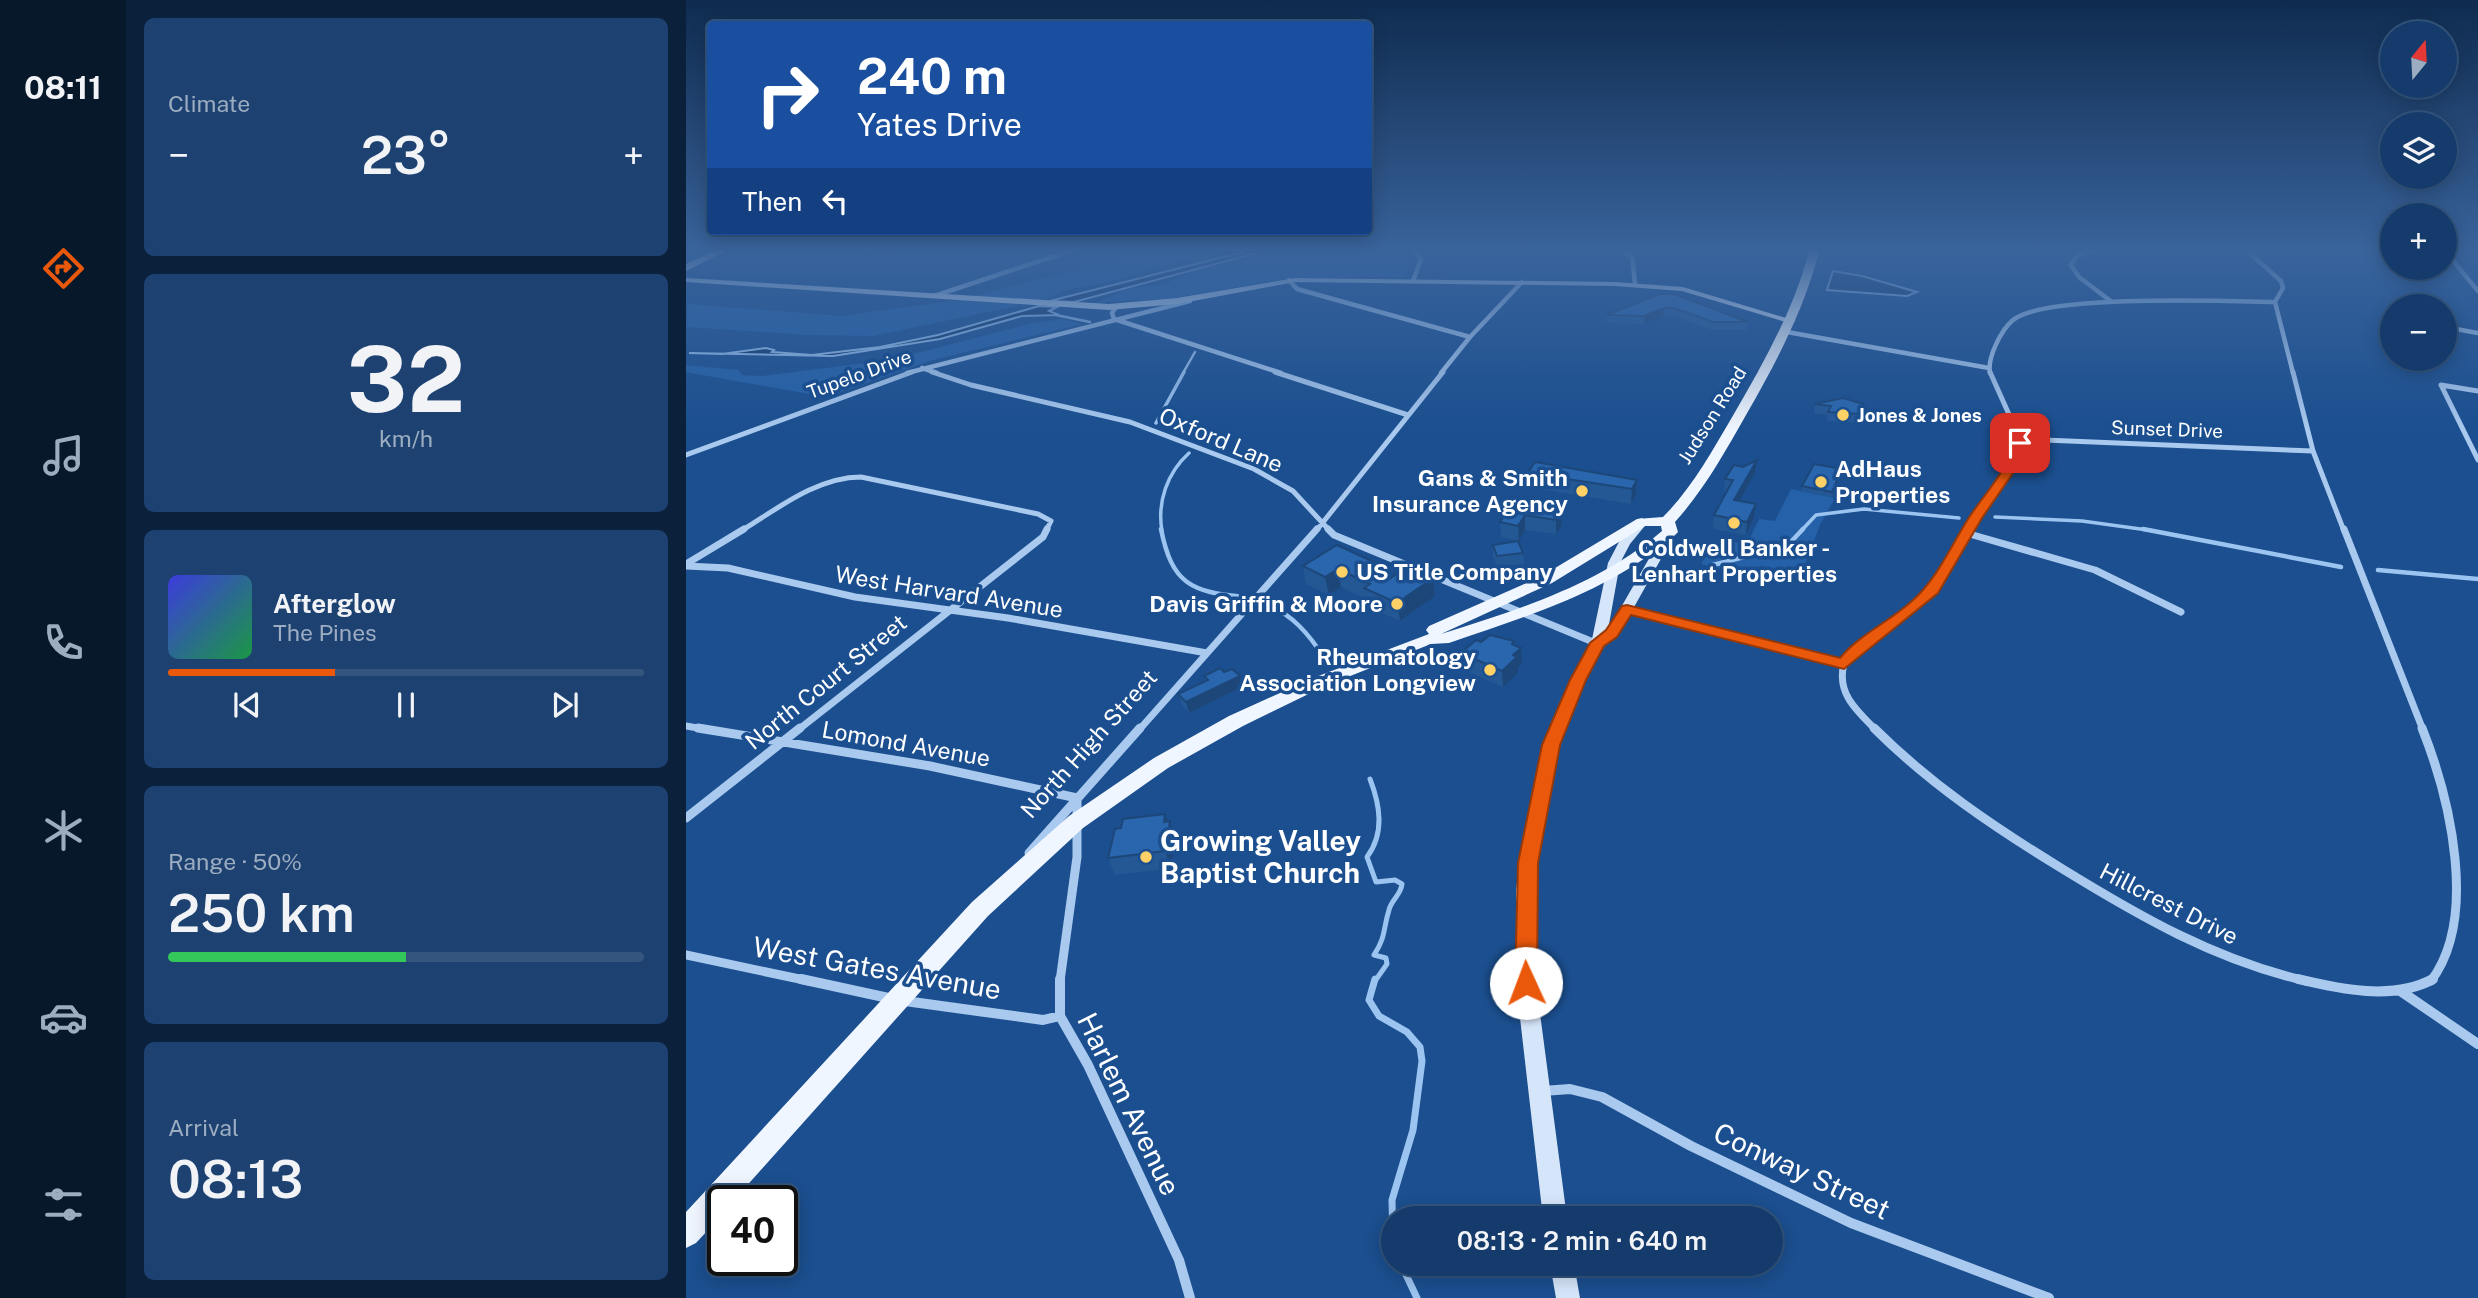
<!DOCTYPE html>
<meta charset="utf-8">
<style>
:root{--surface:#143b6b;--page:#1d4271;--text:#f1f3f6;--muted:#9dadc1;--line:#33557e;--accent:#ea580c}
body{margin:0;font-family:"Public Sans",sans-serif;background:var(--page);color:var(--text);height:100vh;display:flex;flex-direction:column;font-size:26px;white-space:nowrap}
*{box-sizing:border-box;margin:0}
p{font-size:23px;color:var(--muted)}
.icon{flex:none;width:38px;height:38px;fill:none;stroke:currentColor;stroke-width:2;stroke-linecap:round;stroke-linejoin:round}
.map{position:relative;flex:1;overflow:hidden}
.panel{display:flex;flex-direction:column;gap:18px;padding:18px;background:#0b203b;width:560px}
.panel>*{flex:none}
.guide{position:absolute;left:21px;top:21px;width:665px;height:214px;border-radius:7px;box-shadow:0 4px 18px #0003,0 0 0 2px var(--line);background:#1a4fa0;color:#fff;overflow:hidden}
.needle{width:46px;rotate:18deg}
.fabs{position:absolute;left:1694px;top:21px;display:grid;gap:14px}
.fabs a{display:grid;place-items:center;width:77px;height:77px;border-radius:50%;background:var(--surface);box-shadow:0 4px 18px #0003,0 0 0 2px var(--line);font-size:35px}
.speed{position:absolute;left:21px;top:1185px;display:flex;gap:14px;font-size:35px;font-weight:700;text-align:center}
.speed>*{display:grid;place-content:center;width:91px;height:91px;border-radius:50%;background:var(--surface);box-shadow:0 4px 18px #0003,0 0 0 2px var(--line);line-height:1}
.speed .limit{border:4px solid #111;border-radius:10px;background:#fff;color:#111}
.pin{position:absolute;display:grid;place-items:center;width:60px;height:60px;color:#fff;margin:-30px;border-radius:14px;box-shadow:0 4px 10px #0006}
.me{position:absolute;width:77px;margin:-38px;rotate:358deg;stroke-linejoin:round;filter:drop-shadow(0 0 5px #0008)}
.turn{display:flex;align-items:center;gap:24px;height:147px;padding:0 35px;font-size:32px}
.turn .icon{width:91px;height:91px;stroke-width:2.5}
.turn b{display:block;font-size:49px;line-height:60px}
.then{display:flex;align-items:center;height:66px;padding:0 35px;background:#0003;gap:14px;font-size:26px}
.big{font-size:52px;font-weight:600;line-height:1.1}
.panel .card{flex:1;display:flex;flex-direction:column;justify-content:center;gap:10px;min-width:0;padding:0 24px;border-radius:10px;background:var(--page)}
.panel .dial{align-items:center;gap:0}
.dial b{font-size:91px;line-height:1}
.song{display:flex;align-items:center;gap:21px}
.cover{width:84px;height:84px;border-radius:10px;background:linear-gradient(135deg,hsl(240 70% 55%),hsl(140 70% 35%))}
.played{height:7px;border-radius:4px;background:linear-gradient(90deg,var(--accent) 35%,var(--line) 35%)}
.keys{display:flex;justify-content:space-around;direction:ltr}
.heat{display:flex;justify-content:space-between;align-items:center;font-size:38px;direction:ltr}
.charge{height:10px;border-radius:5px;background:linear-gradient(90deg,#34c759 50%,var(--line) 0)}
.trip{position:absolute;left:695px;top:1206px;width:402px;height:70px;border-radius:35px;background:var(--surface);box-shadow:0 4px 18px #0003,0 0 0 2px var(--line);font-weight:600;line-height:70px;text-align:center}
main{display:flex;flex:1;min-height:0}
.tab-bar{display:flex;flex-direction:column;width:126px;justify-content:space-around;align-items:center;background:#08182b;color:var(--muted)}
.tab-bar .icon{width:49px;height:49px}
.tab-bar .current{color:var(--accent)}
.tab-bar b{font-size:32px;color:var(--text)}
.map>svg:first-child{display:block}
.green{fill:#2461a8}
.water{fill:#123a6d;stroke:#9cc4f0;stroke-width:2}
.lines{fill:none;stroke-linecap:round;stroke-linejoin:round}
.stream-far4{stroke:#9cc4f0;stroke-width:2.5}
.stream-far3{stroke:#9cc4f0;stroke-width:3.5}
.stream-far2{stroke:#9cc4f0;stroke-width:4.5}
.stream-far1{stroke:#9cc4f0;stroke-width:5}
.stream{stroke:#9cc4f0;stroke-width:7}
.street-far4{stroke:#a9c9ee;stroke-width:4.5}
.street-far3{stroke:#a9c9ee;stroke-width:5}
.street-far2{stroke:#a9c9ee;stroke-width:7}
.street-far1{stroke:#a9c9ee;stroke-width:9}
.street{stroke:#a9c9ee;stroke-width:10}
.secondary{fill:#d6e6fa;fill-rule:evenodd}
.primary{fill:#f0f6ff;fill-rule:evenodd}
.wall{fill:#245895}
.shaded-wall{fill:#1d4779}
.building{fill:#2a66ad;stroke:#1d4779;stroke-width:2}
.route{fill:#ea580c;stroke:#983908;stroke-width:2}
.poi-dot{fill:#ffd166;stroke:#1b4f8f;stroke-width:2.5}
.labels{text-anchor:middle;stroke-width:7;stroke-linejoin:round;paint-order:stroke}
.far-street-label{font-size:19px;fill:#fff;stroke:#1b4f8f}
.far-poi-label{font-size:19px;font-weight:bold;fill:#fff;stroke:#1b4f8f;text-anchor:start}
.street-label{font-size:23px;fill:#fff;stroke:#1b4f8f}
.poi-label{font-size:23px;font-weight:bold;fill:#fff;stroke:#1b4f8f;text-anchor:end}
.near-poi-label{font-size:28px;font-weight:bold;fill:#fff;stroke:#1b4f8f;text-anchor:start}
.near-street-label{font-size:28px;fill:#fff;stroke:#1b4f8f}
</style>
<main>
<nav class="tab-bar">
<b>08:11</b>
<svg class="icon current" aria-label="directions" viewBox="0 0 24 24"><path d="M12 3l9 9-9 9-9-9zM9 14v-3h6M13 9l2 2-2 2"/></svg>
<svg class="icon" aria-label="music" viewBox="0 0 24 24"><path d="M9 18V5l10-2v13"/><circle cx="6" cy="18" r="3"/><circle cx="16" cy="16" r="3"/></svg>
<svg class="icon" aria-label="phone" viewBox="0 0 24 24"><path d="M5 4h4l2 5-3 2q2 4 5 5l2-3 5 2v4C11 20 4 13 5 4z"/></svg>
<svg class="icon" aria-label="climate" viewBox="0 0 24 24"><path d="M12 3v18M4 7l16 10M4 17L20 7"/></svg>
<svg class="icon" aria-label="car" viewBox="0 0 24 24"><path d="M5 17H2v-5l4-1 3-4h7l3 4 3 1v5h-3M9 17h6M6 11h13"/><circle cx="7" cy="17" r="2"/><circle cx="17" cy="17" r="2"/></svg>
<svg class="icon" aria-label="filters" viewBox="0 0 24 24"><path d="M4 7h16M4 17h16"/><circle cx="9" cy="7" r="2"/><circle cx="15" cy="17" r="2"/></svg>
</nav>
<section class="panel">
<div class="card"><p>Climate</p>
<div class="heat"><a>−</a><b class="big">23°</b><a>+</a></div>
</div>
<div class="card dial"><b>32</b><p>km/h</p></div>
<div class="card">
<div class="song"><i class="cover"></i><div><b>Afterglow</b><p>The Pines</p></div></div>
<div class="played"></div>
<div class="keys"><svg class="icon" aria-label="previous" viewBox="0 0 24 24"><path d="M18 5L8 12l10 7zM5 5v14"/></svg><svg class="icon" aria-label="pause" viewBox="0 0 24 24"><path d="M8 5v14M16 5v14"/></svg><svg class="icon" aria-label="next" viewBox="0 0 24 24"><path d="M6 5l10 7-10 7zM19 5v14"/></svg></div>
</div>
<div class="card"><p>Range · 50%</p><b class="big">250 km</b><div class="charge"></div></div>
<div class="card"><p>Arrival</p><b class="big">08:13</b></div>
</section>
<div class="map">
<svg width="1792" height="1298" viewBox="0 0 1792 1298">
<rect width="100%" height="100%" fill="#1b4f8f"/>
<path class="green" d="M471 248H544L422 282 376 291 357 301 288 296Z
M598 248H717L725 259 718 277 604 278 487 298 410 303 441 289 477 284 512 270 552 262Z
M272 300 335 305 187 336 122 335 0 327 2 304 155 316Z
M377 319 396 324 247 360 140 397 0 372V365L52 370 56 375 75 376 204 360 347 323Z
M1105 489 1149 498 1134 525 1115 575 1076 566 1041 571 1015 564 1028 544 1062 542 1073 519 1089 521Z"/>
<path class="water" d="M573 248H589L388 302 364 301Z
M1147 271 1176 276 1231 292 1221 296 1141 290Z
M353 306 371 307 363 311 373 315 336 316 254 339 147 356 3 353 36 354 80 348 88 350 86 352 126 355 194 347 252 335Z"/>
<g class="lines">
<path class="stream-far4" d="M370 315 404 322
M497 373 509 352"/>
<path class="stream-far3" d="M470 423 498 372
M1309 517 1396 521 1469 531
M476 531C471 502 481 473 503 453
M1115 531 1130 515 1178 509 1273 518"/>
<path class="stream-far2" d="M475 529C486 584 505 592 558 597
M1457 529 1655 567
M1027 565 1101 546 1117 529
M1692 570 1792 579
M578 603C606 614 623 634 639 659"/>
<path class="stream-far1" d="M684 779C694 805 699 833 681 857L690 882 709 880 716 884C715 895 705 900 703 910 697 929 700 937 688 955L700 958 701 964 689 981"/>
<path class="stream" d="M689 979 683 1000 693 1016 721 1032 734 1047 736 1061 727 1130 706 1200 707 1242
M715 1264 731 1298"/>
<path class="street-far4" d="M727 248 735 259 727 281
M1420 248 1391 255 1385 265 1393 277 1426 302
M1759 251 1792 291
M939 253 946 256 949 284
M603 280 611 289 784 337
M248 296 393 248
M1589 302 1607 373
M430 307 426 313 428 319 595 373
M1759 327 1792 333
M1101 332 1303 368
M236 368 251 373
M221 373 504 301
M755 373 784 337 836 282
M1304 373C1301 358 1315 330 1327 320 1358 294 1542 301 1589 302L1597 288 1595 281 1558 248"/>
<path class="street-far3" d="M246 372 285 385 444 422 568 469 607 491 644 531
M589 372 722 415
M1607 372 1627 451 1658 531
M1755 385 1792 460
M1755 385 1792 391
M1334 439 1627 451
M0 455 226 372
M55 531C91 509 131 477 175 477L352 514 365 521 360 531
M630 531 757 372
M1282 531 1330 460 1334 439 1304 372"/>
<path class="street-far2" d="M642 529 648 535 912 644
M1658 529 1737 730
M1280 533 1409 570 1495 612
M0 564 58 529
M0 566 42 568 169 597 322 618 521 653
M941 609 1158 664C1183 634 1221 620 1246 591 1261 573 1271 549 1283 529
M1158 664C1150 693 1171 711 1190 730
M0 726 23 730
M112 730 357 537 361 529
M453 730 631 529"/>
<path class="street-far1" d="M12 728 244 766 391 798V857L374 981
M1188 728C1244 784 1308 827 1375 868 1453 916 1529 960 1620 981
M1736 728C1765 801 1792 919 1745 981
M0 818 114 728
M343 853 454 728
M0 955 123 981"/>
<path class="street" d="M115 979 207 999
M374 979V1016L402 1065 493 1260 504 1298
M1612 979C1654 989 1707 1001 1747 979
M1713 990 1792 1044
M219 1001 357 1020 374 1016
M857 1091 884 1089 916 1097 1005 1146 1165 1223 1363 1298"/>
<path class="secondary" d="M0 278 423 304 491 298 609 278 929 282 997 287 1110 321 1103 323 996 291 929 286 609 282 491 304 423 310 0 282Z
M956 518 962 522 944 544 934 563 922 630 980 529H988L990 532 933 634 918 647 899 680 873 745 853 836 848 891 850 983 881 1218H857L830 983V891L837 836 857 745 885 680 905 644 922 563 934 540 952 519Z
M864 1264H888L894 1298H870Z"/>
<path class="primary" d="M34 248H46L0 271V264Z
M1124 248H1134C1119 308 1091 361 1060 415 1039 452 1018 490 989 522L992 532 989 535C923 592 844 615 763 643L745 644 639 686 557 726 482 768 397 828 302 916 48 1200H37V1214L10 1243 0 1248V1212L286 902 383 816 468 758 543 716 627 678 743 634 740 630 743 626 854 577 951 519 977 517C1005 489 1025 453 1045 419 1077 364 1108 310 1124 248ZM959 526H975L976 531C912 585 834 609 755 634L866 583Z"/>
</g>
<path class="wall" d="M170 248H222L197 256Z
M973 294 1062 322 1061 330H1026L988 316H977L958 324 921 323V315Z
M1129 404H1177L1176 413 1172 423 1141 421 1142 415 1128 413Z
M1071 460 1069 473 1054 501 1068 517 1060 535 1027 529 1028 515 1040 492 1038 491 1039 479 1057 467Z
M842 473 951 480 950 494 945 504 842 487Z
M1155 474 1146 497 1115 491 1116 486Z
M827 503 875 510 876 525 870 534 839 530 833 541 815 537 814 522Z
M807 545 837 553 838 564 811 567 807 555Z
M690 563 691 574 703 579 747 578 749 596 714 621 681 606 680 599 655 587 643 595 620 584 617 566Z
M828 641V645L836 664 832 667V673L817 687 776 669 775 653Z
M538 672 554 676 556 687 503 713 496 705 492 694 519 681 518 676Z
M482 821H484L490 838 485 868 429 875 422 858Z"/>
<path class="shaded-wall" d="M193 248H222L197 256Z
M978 308 977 316 958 324V316Z
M1071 460 1069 473 1047 513 1048 500Z
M951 480 950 494 945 504 946 489Z
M1070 504 1068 517 1060 535 1061 522Z
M875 510 876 525 870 534V520Z
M839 515V530L833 541 832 526Z
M690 563 692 581 681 569Z
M652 569 655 587 643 595 639 577Z
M747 578 749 596 714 621 711 603Z
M828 641 829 654 835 648 836 664 832 667V673L817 687 816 671 826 644Z
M554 676 556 687 503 713 500 702Z
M479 814 484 826V821L490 838 485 868 479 851 478 822Z"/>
<path class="building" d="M973 294H988L1062 322H1027L988 308H978L958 316 921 315Z
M1157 398 1177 404 1173 414 1142 412 1145 406 1129 404Z
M1071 460 1048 500 1070 504 1061 522 1028 515 1047 480 1039 479 1048 465 1057 467Z
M849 462 951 480 946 489 842 473Z
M1128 464 1156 469 1146 492 1116 486Z
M827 503 875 510 870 520 839 515 832 526 814 522Z
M832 541 837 553 811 556 807 545Z
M651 545 690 563 681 569 703 579 721 567 747 578 711 603 678 588 684 584 652 569 639 577 617 566Z
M804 635 828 641 826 644 835 648 827 655 831 657 816 671 775 653 790 640 795 642Z
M534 668 538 672 546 669 554 676 500 702 492 694 522 680 518 676Z
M479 814 478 822 484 821 479 851 422 858 429 829 435 828 437 819Z"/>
<linearGradient id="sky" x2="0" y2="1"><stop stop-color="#0f2b4f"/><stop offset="0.58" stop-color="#39639b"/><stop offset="1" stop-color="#39639b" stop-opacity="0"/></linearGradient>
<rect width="1792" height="430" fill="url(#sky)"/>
<path class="route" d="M1334 439 1340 443 1336 460 1296 518 1252 593 1158 669 945 615 931 637 918 646 900 680 874 745 852 863 851 983 847 990 840 993 832 990 829 983 832 863 856 745 884 680 904 643 920 630 936 606 941 605 1154 658C1174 634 1203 622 1226 601 1252 578 1265 545 1284 516 1300 492 1321 471 1328 443Z"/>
<g class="poi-dot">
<circle cx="1157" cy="415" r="7"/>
<circle cx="1135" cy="482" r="7"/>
<circle cx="896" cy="491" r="7"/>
<circle cx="1048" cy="523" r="7"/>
<circle cx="656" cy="572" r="7"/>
<circle cx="711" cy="604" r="7"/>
<circle cx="804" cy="670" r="7"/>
<circle cx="460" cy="857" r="7"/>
</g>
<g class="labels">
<g class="far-street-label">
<text transform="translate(173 374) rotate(-20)" y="7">Tupelo Drive</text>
<text transform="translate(1026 415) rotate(-58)" y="7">Judson Road</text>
<text transform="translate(1481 429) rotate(2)" y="7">Sunset Drive</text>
</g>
<g class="far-poi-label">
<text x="1171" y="422">Jones &amp; Jones</text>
</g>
<g class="street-label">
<text transform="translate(535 440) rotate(23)" y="8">Oxford Lane</text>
<text transform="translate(263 592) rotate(9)" y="8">West Harvard Avenue</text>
<text transform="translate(140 682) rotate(-39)" y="8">North Court Street</text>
<text transform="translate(220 744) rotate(10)" y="8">Lomond Avenue</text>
<text transform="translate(403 744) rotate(-48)" y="8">North High Street</text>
<text transform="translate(1483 904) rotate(27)" y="8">Hillcrest Drive</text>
</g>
<g class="poi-label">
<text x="1149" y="477" text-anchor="start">AdHaus<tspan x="1149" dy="26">Properties</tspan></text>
<text x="882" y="486">Gans &amp; Smith<tspan x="882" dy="26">Insurance Agency</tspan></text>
<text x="1048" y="556" text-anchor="middle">Coldwell Banker -<tspan x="1048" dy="26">Lenhart Properties</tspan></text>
<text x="670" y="580" text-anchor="start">US Title Company</text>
<text x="697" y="612">Davis Griffin &amp; Moore</text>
<text x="790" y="665">Rheumatology<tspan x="790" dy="26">Association Longview</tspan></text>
</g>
<g class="near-poi-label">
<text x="474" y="851">Growing Valley<tspan x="474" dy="32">Baptist Church</tspan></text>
</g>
<g class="near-street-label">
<text transform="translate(191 968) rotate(10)" y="10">West Gates Avenue</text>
<text transform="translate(443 1104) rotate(64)" y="10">Harlem Avenue</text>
<text transform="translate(1116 1171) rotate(25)" y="10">Conway Street</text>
</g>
</g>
</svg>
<div class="fabs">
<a><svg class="needle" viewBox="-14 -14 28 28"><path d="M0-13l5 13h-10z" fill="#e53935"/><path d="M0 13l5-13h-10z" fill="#9dadc1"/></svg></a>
<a><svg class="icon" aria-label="layers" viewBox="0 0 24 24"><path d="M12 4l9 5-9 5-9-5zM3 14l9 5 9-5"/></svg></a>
<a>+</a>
<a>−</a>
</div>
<div class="speed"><div class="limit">40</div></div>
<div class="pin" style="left:1334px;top:443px;background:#d93025"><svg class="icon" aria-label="arrive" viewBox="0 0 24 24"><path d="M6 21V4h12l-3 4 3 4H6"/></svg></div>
<svg class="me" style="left:840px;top:983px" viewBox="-20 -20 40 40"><circle r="19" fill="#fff"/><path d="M0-13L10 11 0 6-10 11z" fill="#ea580c"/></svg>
<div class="trip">08:13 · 2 min · 640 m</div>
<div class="guide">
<div class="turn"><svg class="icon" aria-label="right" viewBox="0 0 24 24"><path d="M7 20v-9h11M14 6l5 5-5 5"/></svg><div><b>240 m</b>Yates Drive</div></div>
<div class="then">Then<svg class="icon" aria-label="left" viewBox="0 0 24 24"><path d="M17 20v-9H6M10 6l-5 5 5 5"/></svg></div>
</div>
</div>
</main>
